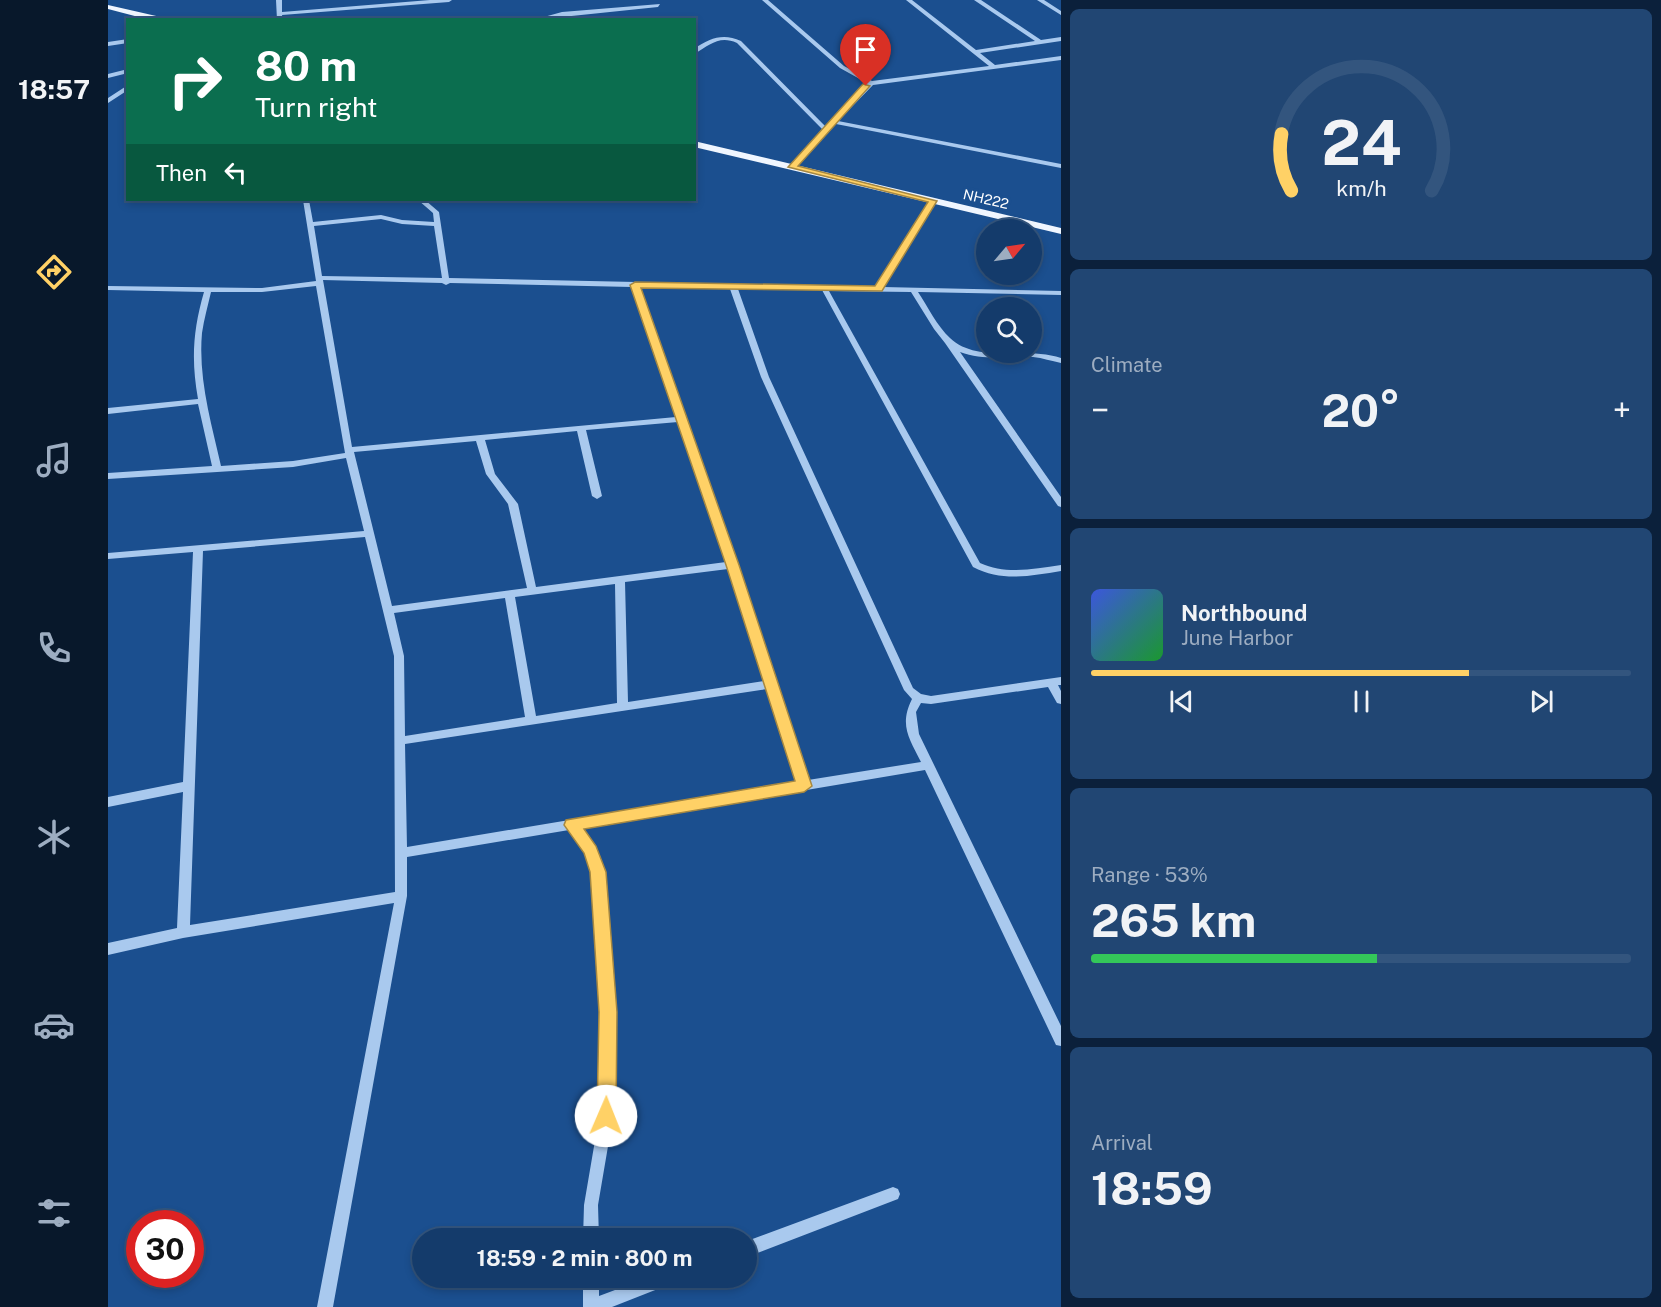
<!DOCTYPE html>
<meta charset="utf-8">
<style>
:root{--surface:#143b6b;--page:#214673;--text:#f1f3f6;--muted:#9dadc1;--line:#33557e;--accent:#ffd166}
body{margin:0;font-family:"Public Sans",sans-serif;background:var(--page);color:var(--text);height:100vh;display:flex;flex-direction:column;font-size:22px;white-space:nowrap}
*{box-sizing:border-box;margin:0}
p{font-size:20px;color:var(--muted)}
.icon{flex:none;width:33px;height:33px;fill:none;stroke:currentColor;stroke-width:2;stroke-linecap:round;stroke-linejoin:round}
.map{position:relative;flex:1;overflow:hidden}
.sheet{display:flex;flex-direction:column;gap:9px;padding:9px;background:#0b203b;width:600px}
.sheet>*{flex:none}
.banner{position:absolute;left:18px;top:18px;width:570px;height:183px;border-radius:0px;box-shadow:0 3px 9px #0003,0 0 0 2px var(--line);background:#0b6e4f;color:#fff;overflow:hidden}
.needle{width:39px;rotate:61deg}
.fabs{position:absolute;left:868px;top:219px;display:grid;gap:12px}
.fabs a{display:grid;place-items:center;width:66px;height:66px;border-radius:50%;background:var(--surface);box-shadow:0 3px 9px #0003,0 0 0 2px var(--line);font-size:30px}
.speed{position:absolute;left:18px;top:1210px;display:flex;gap:12px;font-size:30px;font-weight:700;text-align:center}
.speed>*{display:grid;place-content:center;width:78px;height:78px;border-radius:50%;background:var(--surface);box-shadow:0 3px 9px #0003,0 0 0 2px var(--line);line-height:1}
.speed .limit{border:9px solid #d22;background:#fff;color:#111}
.pin{position:absolute;display:grid;place-items:center;width:51px;height:51px;color:#fff;margin:-62px -26px;border-radius:50% 50% 50% 0;rotate:-45deg;box-shadow:0 0 6px #0007}
.pin .icon{rotate:45deg}
.me{position:absolute;width:66px;margin:-33px;rotate:1deg;stroke-linejoin:round;filter:drop-shadow(0 0 4px #0008)}
.turn{display:flex;align-items:center;gap:21px;height:126px;padding:0 30px;font-size:27px}
.turn .icon{width:78px;height:78px;stroke-width:2.5}
.turn b{display:block;font-size:42px;line-height:51px}
.then{display:flex;align-items:center;height:57px;padding:0 30px;background:#0003;gap:12px;font-size:22px}
.big{font-size:45px;font-weight:700;line-height:1.1}
.sheet .tile{flex:1;display:flex;flex-direction:column;justify-content:center;gap:9px;min-width:0;padding:0 21px;border-radius:9px;background:var(--page)}
.sheet .dial{align-items:center;gap:0}
.dial svg{height:156px;overflow:visible;fill:none;stroke:var(--line);stroke-width:7;stroke-linecap:round;text-anchor:middle}
.dial text{fill:var(--text);stroke:none}
.song{display:flex;align-items:center;gap:18px}
.cover{width:72px;height:72px;border-radius:9px;background:linear-gradient(135deg,hsl(230 70% 55%),hsl(130 70% 35%))}
.played{height:6px;border-radius:3px;background:linear-gradient(90deg,var(--accent) 70%,var(--line) 70%)}
.keys{display:flex;justify-content:space-around;direction:ltr}
.heat{display:flex;justify-content:space-between;align-items:center;font-size:33px;direction:ltr}
.charge{height:9px;border-radius:4px;background:linear-gradient(90deg,#34c759 53%,var(--line) 0)}
.trip{position:absolute;left:304px;top:1228px;width:345px;height:60px;border-radius:30px;background:var(--surface);box-shadow:0 3px 9px #0003,0 0 0 2px var(--line);font-weight:700;line-height:60px;text-align:center}
main{display:flex;flex:1;min-height:0}
.dock{display:flex;flex-direction:column;width:108px;justify-content:space-around;align-items:center;background:#08182b;color:var(--muted)}
.dock .icon{width:42px;height:42px}
.dock .current{color:var(--accent)}
.dock b{font-size:27px;color:var(--text)}
.map>svg:first-child{display:block}
.lines{fill:none;stroke-linecap:round;stroke-linejoin:round}
.minor{fill:#a9c9ee;fill-rule:evenodd}
.major{fill:#f0f6ff;fill-rule:evenodd}
.route{fill:#ffd166;stroke:#a68842;stroke-width:1.5}
.labels{text-anchor:middle;stroke-width:6;stroke-linejoin:round;paint-order:stroke}
.far-street-label{font-size:14px;fill:#fff;stroke:#1b4f8f}
</style>
<main>
<nav class="dock">
<b>18:57</b>
<svg class="icon current" aria-label="directions" viewBox="0 0 24 24"><path d="M12 3l9 9-9 9-9-9zM9 14v-3h6M13 9l2 2-2 2"/></svg>
<svg class="icon" aria-label="music" viewBox="0 0 24 24"><path d="M9 18V5l10-2v13"/><circle cx="6" cy="18" r="3"/><circle cx="16" cy="16" r="3"/></svg>
<svg class="icon" aria-label="phone" viewBox="0 0 24 24"><path d="M5 4h4l2 5-3 2q2 4 5 5l2-3 5 2v4C11 20 4 13 5 4z"/></svg>
<svg class="icon" aria-label="climate" viewBox="0 0 24 24"><path d="M12 3v18M4 7l16 10M4 17L20 7"/></svg>
<svg class="icon" aria-label="car" viewBox="0 0 24 24"><path d="M5 17H2v-5l4-1 3-4h7l3 4 3 1v5h-3M9 17h6M6 11h13"/><circle cx="7" cy="17" r="2"/><circle cx="17" cy="17" r="2"/></svg>
<svg class="icon" aria-label="filters" viewBox="0 0 24 24"><path d="M4 7h16M4 17h16"/><circle cx="9" cy="7" r="2"/><circle cx="15" cy="17" r="2"/></svg>
</nav>
<div class="map">
<svg width="953" height="1307" viewBox="0 0 953 1307">
<rect width="100%" height="100%" fill="#1b4f8f"/>
<g class="lines">
<path class="minor" d="M168 0H174V12L322 0H344L341 2 174 15 175 20H169Z
M654 0H660L736 66 764 81 881 66 798 0H804L868 50 927 41 866 0H873L933 40 953 37V41L872 53 887 65 953 56V60L765 85 730 121 953 164V168L728 124 686 168H682V166L715 130 629 43C611 35 602 45 586 54V49C602 38 615 33 633 41L718 127 759 83 732 68Z
M929 0H936L953 11V15Z
M552 4 550 7 425 20 454 12Z
M309 18 324 20H307Z
M20 39V43L0 46V42Z
M20 69V73L0 78V74Z
M20 85V90L0 103V98Z
M825 199 828 201 775 287 953 291V295L810 292C820 307 829 326 842 338 869 364 917 346 953 358V363C943 361 935 358 925 357 900 356 876 361 852 352L953 497V507L950 506 837 343 826 329 803 292 721 291 872 563C898 575 925 569 953 565V571C922 576 894 582 865 567L714 290 630 289 661 377 805 688 813 694 823 696 953 677V685H950L953 691V704L949 703 940 687 823 704 813 703 808 712 811 734 953 1026V1046L948 1045 817 770 473 828 486 846 496 872 507 1012 505 1117 490 1205 491 1239H475L476 1205 491 1117 493 1012 484 872 477 852 461 830 299 857V896L225 1307H209L286 903 75 938 0 955V943L69 928 75 792 0 807V797L75 782 85 552 0 559V553L256 531 238 458 185 467 0 479V473L104 466 90 404 0 414V408L90 399C83 360 85 330 96 292L0 290V286L154 288 208 281 195 200H201L205 222 273 215 294 220 326 222 325 213 310 200H317L331 212 341 278 767 287 822 201ZM273 219 294 224 326 226 334 278 214 276 206 226ZM215 280 334 283 338 285 342 283 524 287 568 417 244 447ZM208 286 237 453 185 461 113 466C103 422 90 378 94 333 96 319 100 305 103 292H154ZM531 287 622 289 653 377 796 690 804 699C791 725 801 738 813 762L700 780 629 565ZM570 422 618 562 428 587 410 504 387 474 377 440 469 431 484 496 489 499 494 496 478 430ZM368 441 378 474 400 504 419 588 284 606 246 452ZM257 537 286 656 287 892 82 925 95 551ZM620 569 656 681 520 702 517 582ZM507 584 509 703 428 716 407 597ZM397 598 417 717 297 736 296 656 286 613ZM659 689 689 782 299 847 297 744Z
M785 1187 790 1189 792 1194 790 1199 639 1257V1241Z
M475 1278H491V1296L539 1278H568L565 1283 504 1307H475Z"/>
<path class="major" d="M0 5 57 18V20H42L0 9Z
M586 141 953 228V234L586 147Z"/>
</g>
<path class="route" d="M755 84 762 86 690 166 829 201 774 291 533 288 631 565 704 786 696 792 476 829 488 846 498 872 509 1012 508 1116 505 1123 498 1126 492 1123 489 1116 491 1012 482 872 476 853 456 825 458 820 687 781 618 565 522 285 527 282 767 286 820 202 680 167Z"/>
<g class="labels">
<g class="far-street-label">
<text transform="translate(878 199) rotate(13)" y="5">NH222</text>
</g>
</g>
</svg>
<div class="fabs">
<a><svg class="needle" viewBox="-14 -14 28 28"><path d="M0-13l5 13h-10z" fill="#e53935"/><path d="M0 13l5-13h-10z" fill="#9dadc1"/></svg></a>
<a><svg class="icon" aria-label="search" viewBox="0 0 24 24"><circle cx="10" cy="10" r="6"/><path d="M15 15l6 6"/></svg></a>
</div>
<div class="speed"><div class="limit">30</div></div>
<div class="pin" style="left:758px;top:86px;background:#d93025"><svg class="icon" aria-label="arrive" viewBox="0 0 24 24"><path d="M6 21V4h12l-3 4 3 4H6"/></svg></div>
<svg class="me" style="left:498px;top:1116px" viewBox="-20 -20 40 40"><circle r="19" fill="#fff"/><path d="M0-13L10 11 0 6-10 11z" fill="#ffd166"/></svg>
<div class="trip">18:59 · 2 min · 800 m</div>
<div class="banner">
<div class="turn"><svg class="icon" aria-label="right" viewBox="0 0 24 24"><path d="M7 20v-9h11M14 6l5 5-5 5"/></svg><div><b>80 m</b>Turn right</div></div>
<div class="then">Then<svg class="icon" aria-label="left" viewBox="0 0 24 24"><path d="M17 20v-9H6M10 6l-5 5 5 5"/></svg></div>
</div>
</div>
<section class="sheet">
<div class="tile dial"><svg viewBox="0 0 100 80">
<path d="M14 69A42 42 0 1 1 86 69"/>
<path d="M14 69A42 42 0 0 1 9 40" stroke="#ffd166"/>
<text x="50" y="56" font-size="32" font-weight="700">24</text>
<text x="50" y="72" font-size="11">km/h</text>
</svg></div>
<div class="tile"><p>Climate</p>
<div class="heat"><a>−</a><b class="big">20°</b><a>+</a></div>
</div>
<div class="tile">
<div class="song"><i class="cover"></i><div><b>Northbound</b><p>June Harbor</p></div></div>
<div class="played"></div>
<div class="keys"><svg class="icon" aria-label="previous" viewBox="0 0 24 24"><path d="M18 5L8 12l10 7zM5 5v14"/></svg><svg class="icon" aria-label="pause" viewBox="0 0 24 24"><path d="M8 5v14M16 5v14"/></svg><svg class="icon" aria-label="next" viewBox="0 0 24 24"><path d="M6 5l10 7-10 7zM19 5v14"/></svg></div>
</div>
<div class="tile"><p>Range · 53%</p><b class="big">265 km</b><div class="charge"></div></div>
<div class="tile"><p>Arrival</p><b class="big">18:59</b></div>
</section>
</main>
